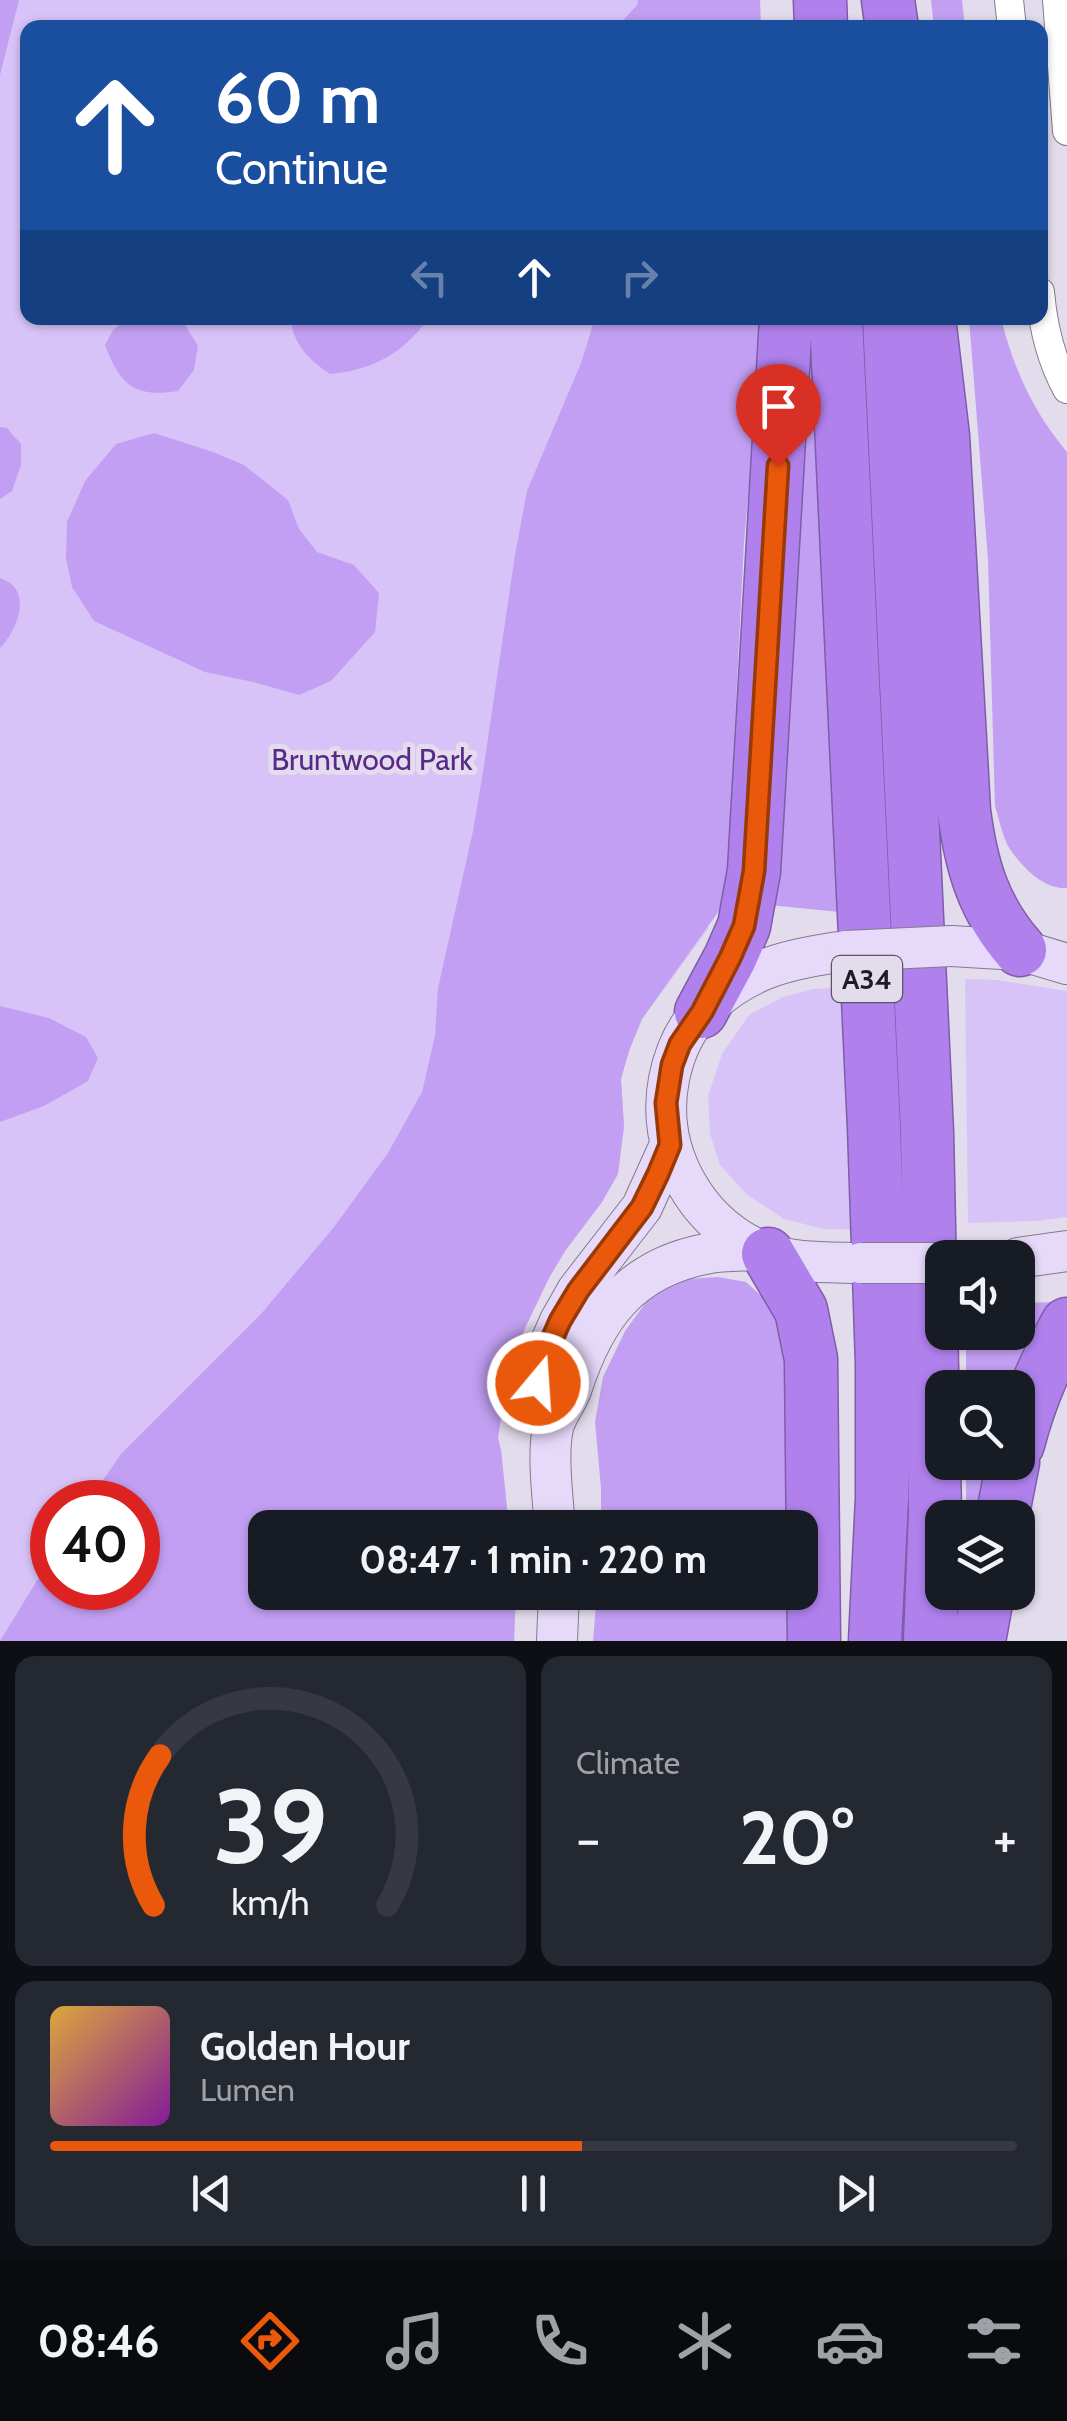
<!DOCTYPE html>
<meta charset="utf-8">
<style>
:root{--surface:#171b24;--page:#242831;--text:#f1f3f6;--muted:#9ea1a6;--line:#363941;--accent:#ea580c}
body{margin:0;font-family:Cabin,sans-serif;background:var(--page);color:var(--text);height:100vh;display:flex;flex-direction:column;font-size:38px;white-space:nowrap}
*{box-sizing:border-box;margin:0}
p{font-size:32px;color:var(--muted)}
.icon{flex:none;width:55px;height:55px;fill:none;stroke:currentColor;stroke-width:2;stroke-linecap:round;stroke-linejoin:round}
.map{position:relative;height:1641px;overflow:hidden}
.drawer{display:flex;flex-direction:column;gap:15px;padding:15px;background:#0d0f14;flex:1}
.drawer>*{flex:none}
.banner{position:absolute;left:20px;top:20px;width:1028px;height:305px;border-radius:20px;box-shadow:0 2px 8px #0004;background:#1a4fa0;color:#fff;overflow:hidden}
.buttons{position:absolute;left:925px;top:1240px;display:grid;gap:20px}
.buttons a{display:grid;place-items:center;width:110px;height:110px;border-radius:20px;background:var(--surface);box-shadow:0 2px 8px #0004;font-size:50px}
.speed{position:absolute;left:30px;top:1480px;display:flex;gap:20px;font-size:50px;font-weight:700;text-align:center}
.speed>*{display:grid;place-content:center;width:130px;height:130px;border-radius:50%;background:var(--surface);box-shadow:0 2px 8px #0004;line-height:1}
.speed .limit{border:15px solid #d22;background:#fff;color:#111}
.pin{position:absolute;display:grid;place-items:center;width:85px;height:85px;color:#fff;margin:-102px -42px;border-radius:50% 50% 50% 0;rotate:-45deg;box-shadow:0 0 10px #0007}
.pin .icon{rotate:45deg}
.me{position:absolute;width:110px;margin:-55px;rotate:18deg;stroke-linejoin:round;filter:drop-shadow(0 0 8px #0008)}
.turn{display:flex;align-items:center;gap:35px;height:210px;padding:0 30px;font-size:45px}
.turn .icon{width:130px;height:130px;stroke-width:2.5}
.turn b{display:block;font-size:70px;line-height:85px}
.lanes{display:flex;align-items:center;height:95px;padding:0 30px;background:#0003;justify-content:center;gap:50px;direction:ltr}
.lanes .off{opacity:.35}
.big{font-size:75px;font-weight:700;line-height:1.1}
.drawer .widget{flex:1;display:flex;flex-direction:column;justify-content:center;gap:15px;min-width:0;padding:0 35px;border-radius:20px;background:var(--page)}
.drawer .dial{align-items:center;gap:0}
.dial svg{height:260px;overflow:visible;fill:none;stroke:var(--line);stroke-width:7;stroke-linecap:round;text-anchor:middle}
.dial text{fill:var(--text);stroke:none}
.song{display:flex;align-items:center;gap:30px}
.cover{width:120px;height:120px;border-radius:15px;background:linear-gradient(135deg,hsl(40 70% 55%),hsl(290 70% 35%))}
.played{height:10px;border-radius:5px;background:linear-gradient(90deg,var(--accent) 55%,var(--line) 55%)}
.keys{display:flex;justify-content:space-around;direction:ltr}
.heat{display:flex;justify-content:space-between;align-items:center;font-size:55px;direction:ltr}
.drawer .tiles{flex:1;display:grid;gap:15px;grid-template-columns:1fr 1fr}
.widget:last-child{grid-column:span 2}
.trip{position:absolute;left:248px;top:1510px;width:570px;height:100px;border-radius:20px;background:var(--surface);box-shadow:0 2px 8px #0004;font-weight:700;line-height:100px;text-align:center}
.tabs{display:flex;height:160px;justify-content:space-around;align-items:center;background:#090b0e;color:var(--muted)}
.tabs .icon{width:70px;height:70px}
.tabs .active{color:var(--accent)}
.tabs b{font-size:45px;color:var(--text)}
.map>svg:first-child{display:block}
.green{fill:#d8c3f8;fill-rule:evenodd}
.forest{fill:#c29ff2}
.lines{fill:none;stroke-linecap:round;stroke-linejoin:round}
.street-casing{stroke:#817b8a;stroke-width:30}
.secondary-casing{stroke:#817b8a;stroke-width:42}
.highway-casing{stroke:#7d5ea6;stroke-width:55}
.street{stroke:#fff;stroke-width:28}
.secondary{stroke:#e7d9fa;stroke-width:40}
.highway{stroke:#b081ed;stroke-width:52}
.secondary-bridge-casing{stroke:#817b8a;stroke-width:42;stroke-linecap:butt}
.secondary-bridge{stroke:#e7d9fa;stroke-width:40}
.route-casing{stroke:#983908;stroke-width:25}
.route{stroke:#ea580c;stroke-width:18}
.labels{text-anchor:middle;stroke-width:10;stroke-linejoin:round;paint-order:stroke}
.shield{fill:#e3dced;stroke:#59565f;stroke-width:2.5}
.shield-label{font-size:28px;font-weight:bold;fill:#1e1c22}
.park-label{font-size:30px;fill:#582988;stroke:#e3dced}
</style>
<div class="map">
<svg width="1067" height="1641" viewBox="0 0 1067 1641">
<rect width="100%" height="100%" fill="#e3dced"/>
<path class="green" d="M0 0H744V28H28V318H733L708 929 642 1019 629 1051 621 1079 624 1126 618 1174 602 1202 565 1251 549 1278 525 1328 506 1384 498 1438 501 1450 509 1527 265 1528V1592L516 1593 514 1641H0ZM52 1502H138V1588H52Z
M965 979 997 980 1067 991V1217L1037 1221 968 1223Z
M851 987 867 1230 824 1229 784 1219 746 1194 720 1165 710 1134 708 1096 722 1054 749 1015 783 997 813 989Z"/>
<path class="forest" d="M0 0H19L0 75Z
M638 0H760L761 27H617L637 5Z
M931 0H962L965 27H934Z
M127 318H175L184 323 198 346 194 370 178 391C134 398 120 385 105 345L113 330Z
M290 318H429C403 353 374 370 330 374 308 359 294 345 290 318Z
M595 318H760V363L744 543 726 901 642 1019 629 1051 621 1079 624 1126 618 1174 602 1202 565 1251 549 1278 525 1328 506 1384 498 1438 501 1450 509 1527 265 1528V1592L516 1593 514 1641H0L52 1556V1588H138V1502H88L121 1454 261 1314 334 1227 388 1153 422 1092 435 1036 438 988 473 831 483 772 515 555 527 491 581 363Z
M805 318H826L849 913 769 905Z
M969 318H1001C1013 368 1034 413 1067 452V888C1043 890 1020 865 1008 846 1002 834 999 819 995 806L988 559Z
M0 427 7 428 21 444V465L12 491 0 499Z
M154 433 213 452 244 465 288 500 299 529 317 552 354 565 379 593 375 632 331 681 299 695 253 682 205 672 94 621 72 587 66 558 67 522 85 481 116 444Z
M0 578C34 589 18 629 0 648Z
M0 1006 49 1018 86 1037 98 1058 88 1081 44 1106 0 1122Z
M718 1277 746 1282 770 1304 787 1347 792 1527 601 1528V1488L595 1422 603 1377 625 1331 650 1297 687 1279Z
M1063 1302 1018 1388H966V1333L1018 1332V1303Z
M966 1463H1004L992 1517 966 1518Z
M597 1593H791V1641H593Z"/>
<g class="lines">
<g class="street-casing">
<path id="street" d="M1009 0 1012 28
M1057 0 1067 131
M1040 292C1043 327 1050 358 1067 389"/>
</g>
<g class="secondary-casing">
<path id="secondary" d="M951 946 1020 950 1067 964
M846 951C787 959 746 968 702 1011 685 1029 674 1054 669 1079 655 1150 695 1223 763 1252 792 1264 829 1262 861 1263
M1018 1258 1067 1251
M553 1425 539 1383 546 1353 560 1321 577 1291 642 1207 670 1145
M555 1528C553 1499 547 1455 553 1428 556 1413 568 1401 572 1387 595 1317 629 1269 705 1254 722 1250 740 1251 758 1250
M557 1641 559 1592"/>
</g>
<g class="highway-casing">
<path id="highway" d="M820 0 821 28
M888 0 892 28
M836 318 874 1127 882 1364V1498L875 1641
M889 318 927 1132 935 1512 930 1641
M929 318 943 436 964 811C971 865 983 908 1020 950
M701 1012 730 958 744 926 754 871 786 318
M768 1254 801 1310 811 1359 814 1641
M1018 1444C1029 1401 1045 1363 1067 1324
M1002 1518 1013 1462
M979 1641 988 1592"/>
</g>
<use href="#street" class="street"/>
<use href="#secondary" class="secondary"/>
<use href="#highway" class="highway"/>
<g class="secondary-bridge-casing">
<path id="secondary-bridge" d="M846 951 951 946
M861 1263H942"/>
</g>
<use href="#secondary-bridge" class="secondary-bridge"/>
</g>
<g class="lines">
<g class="route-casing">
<path id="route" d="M538 1383 546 1353 560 1321 578 1291 642 1207 658 1174 670 1145 666 1103 672 1065 680 1044 702 1012 730 958 744 926 754 871 778 466"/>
</g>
<use href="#route" class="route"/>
</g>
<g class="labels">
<rect class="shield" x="832" y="956" width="70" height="46" rx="8"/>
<g class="shield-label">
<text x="867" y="989">A34</text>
</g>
<g class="park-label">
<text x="372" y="770">Bruntwood Park</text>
</g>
</g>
</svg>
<div class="buttons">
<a><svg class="icon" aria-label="sound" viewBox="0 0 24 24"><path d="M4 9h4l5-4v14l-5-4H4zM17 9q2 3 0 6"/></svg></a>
<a><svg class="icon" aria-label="search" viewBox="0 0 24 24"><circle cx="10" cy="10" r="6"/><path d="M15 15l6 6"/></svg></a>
<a><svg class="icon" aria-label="layers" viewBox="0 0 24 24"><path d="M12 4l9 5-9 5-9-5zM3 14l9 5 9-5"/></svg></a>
</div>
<div class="speed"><div class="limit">40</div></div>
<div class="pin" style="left:778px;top:466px;background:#d93025"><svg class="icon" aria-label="arrive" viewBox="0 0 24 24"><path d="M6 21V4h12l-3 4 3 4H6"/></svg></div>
<svg class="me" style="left:538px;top:1383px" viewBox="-20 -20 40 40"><circle r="17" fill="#ea580c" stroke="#fff" stroke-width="3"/><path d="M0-11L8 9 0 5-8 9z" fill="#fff"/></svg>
<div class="trip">08:47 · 1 min · 220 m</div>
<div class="banner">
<div class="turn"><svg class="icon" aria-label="ahead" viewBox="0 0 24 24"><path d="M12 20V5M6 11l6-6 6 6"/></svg><div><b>60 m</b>Continue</div></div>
<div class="lanes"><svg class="icon off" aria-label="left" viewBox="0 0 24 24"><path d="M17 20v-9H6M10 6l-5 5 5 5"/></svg><svg class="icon" aria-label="ahead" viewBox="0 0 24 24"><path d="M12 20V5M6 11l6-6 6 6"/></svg><svg class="icon off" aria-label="right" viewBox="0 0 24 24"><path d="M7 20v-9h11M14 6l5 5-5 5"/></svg></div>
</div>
</div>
<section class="drawer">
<div class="tiles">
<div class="widget dial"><svg viewBox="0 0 100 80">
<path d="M14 69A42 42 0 1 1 86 69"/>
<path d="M14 69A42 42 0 0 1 16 23" stroke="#ea580c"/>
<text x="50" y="56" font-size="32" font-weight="700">39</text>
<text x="50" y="72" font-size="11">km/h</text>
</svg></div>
<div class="widget"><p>Climate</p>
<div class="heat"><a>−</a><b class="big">20°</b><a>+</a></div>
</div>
<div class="widget">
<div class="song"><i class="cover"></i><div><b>Golden Hour</b><p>Lumen</p></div></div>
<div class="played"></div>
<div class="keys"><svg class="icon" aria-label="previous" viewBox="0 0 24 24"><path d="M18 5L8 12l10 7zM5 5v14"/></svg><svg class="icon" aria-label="pause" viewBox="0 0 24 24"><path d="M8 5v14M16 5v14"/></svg><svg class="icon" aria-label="next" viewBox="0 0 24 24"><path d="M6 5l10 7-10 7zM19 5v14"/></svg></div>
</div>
</div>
</section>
<nav class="tabs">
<b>08:46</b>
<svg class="icon active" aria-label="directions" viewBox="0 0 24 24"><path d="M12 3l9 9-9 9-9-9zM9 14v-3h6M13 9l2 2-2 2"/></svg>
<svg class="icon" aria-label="music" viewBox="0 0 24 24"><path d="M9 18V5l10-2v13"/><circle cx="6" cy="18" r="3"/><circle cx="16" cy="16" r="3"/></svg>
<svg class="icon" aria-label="phone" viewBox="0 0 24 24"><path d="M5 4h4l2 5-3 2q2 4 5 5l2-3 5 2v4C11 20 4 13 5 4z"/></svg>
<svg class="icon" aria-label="climate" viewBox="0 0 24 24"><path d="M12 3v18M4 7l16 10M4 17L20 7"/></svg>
<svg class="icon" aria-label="car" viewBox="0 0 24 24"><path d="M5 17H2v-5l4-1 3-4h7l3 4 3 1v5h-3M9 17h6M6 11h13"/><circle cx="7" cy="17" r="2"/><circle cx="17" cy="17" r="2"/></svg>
<svg class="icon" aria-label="filters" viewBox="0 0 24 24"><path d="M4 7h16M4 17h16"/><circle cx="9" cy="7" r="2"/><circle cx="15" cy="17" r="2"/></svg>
</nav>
